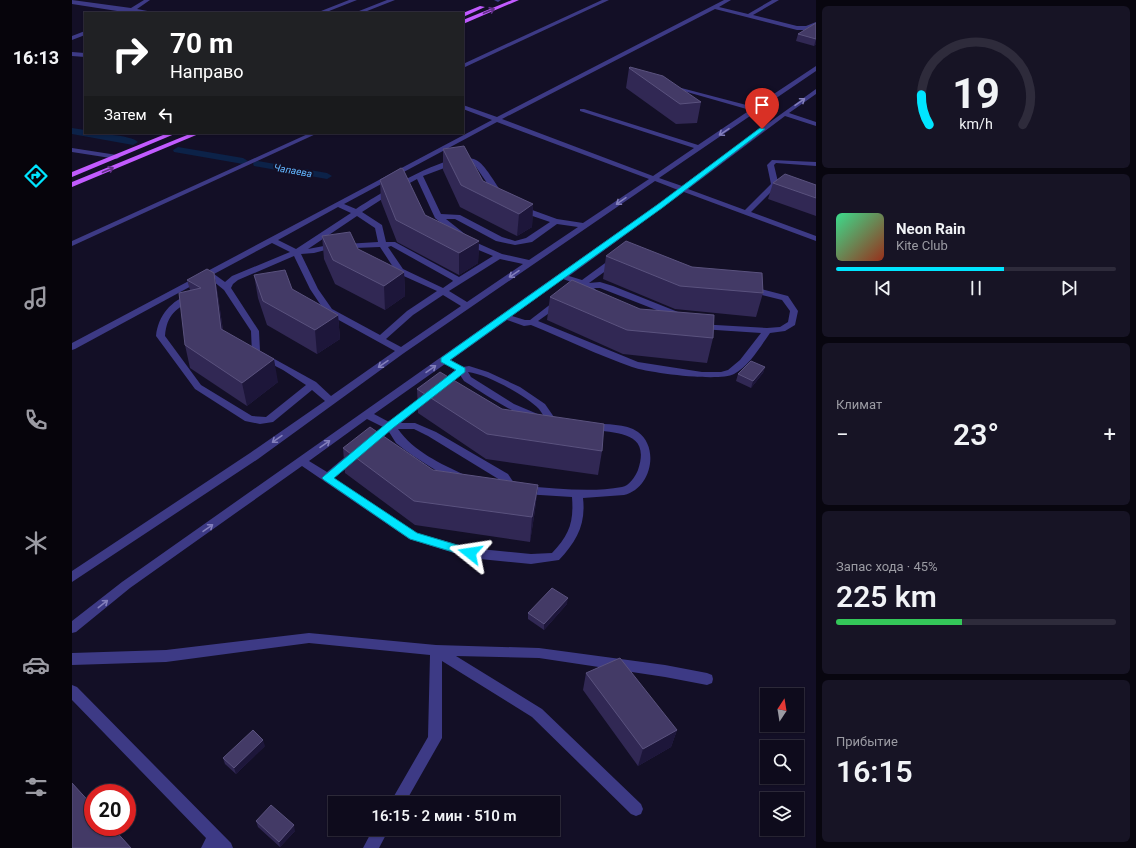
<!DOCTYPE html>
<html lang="ru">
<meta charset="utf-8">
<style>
:root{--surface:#0e0b1c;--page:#171425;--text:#f1f3f6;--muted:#9b9ba3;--line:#2e2b3b;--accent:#00e5ff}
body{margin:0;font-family:Roboto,sans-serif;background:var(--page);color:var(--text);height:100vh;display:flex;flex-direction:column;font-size:15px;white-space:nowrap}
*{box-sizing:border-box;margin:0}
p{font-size:13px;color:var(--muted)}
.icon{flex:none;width:22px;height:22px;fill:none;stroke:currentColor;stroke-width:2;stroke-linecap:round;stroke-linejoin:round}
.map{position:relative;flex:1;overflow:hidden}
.sheet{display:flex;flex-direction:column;gap:6px;padding:6px;background:#08060f;width:320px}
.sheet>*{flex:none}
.guide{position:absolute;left:12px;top:12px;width:380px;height:122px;border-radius:0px;box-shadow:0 1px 3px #0004,0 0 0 1px var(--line);background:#202124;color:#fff;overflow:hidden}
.needle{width:26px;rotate:12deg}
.buttons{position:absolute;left:688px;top:688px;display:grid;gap:8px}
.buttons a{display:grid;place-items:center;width:44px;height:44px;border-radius:0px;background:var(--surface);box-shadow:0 1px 3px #0004,0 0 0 1px var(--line);font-size:20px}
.speed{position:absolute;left:12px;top:784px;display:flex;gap:8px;font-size:20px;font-weight:700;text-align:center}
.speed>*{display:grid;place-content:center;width:52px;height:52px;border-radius:50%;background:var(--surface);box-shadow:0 1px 3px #0004,0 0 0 1px var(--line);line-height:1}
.speed .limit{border:6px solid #d22;background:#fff;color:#111}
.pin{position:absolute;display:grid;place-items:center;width:34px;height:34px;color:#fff;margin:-41px -17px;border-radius:50% 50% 50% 0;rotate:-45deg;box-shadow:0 0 4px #0007}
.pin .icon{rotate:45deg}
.me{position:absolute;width:44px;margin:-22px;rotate:285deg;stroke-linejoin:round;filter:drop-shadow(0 0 3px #0008)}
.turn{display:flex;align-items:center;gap:14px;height:84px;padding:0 20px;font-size:18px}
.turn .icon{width:52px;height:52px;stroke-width:2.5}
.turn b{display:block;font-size:28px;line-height:34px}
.then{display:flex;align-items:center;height:38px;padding:0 20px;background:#0003;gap:8px;font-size:15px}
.big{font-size:30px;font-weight:600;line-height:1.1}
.sheet .tile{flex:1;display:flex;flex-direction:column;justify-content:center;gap:6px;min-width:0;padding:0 14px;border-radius:6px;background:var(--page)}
.sheet .dial{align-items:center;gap:0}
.dial svg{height:104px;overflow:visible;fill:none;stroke:var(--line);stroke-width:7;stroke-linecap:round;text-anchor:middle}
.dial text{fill:var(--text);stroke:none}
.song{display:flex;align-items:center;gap:12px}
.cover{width:48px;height:48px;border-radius:6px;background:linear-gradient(135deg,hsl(150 70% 55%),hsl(10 70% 35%))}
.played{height:4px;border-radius:2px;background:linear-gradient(90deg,var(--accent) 60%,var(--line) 60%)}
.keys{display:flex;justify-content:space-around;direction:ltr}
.heat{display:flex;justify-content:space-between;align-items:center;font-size:22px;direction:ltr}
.charge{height:6px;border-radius:3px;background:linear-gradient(90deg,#34c759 45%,var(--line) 0)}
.trip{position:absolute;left:256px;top:796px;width:232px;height:40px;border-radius:0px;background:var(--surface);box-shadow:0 1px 3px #0004,0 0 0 1px var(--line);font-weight:600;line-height:40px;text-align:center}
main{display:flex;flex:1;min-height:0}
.menu{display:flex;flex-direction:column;width:72px;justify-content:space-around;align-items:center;background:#06040b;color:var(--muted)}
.menu .icon{width:28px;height:28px}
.menu .current{color:var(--accent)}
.menu b{font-size:18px;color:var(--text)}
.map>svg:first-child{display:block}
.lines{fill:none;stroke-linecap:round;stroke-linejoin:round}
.canal{fill:#0c2248;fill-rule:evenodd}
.minor{fill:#3d3a85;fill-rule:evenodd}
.major{fill:#c25bff;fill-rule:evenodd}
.wall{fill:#312854}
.shaded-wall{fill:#1d163a}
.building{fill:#433a66;stroke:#5a527e}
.oneway{stroke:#623188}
.oneway2{stroke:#837fbc}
.route{fill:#00e5ff;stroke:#0095a6}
.labels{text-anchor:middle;stroke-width:4;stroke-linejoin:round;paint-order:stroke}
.far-water-label{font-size:10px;font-style:italic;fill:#62b6ff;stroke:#130f26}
</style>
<main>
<nav class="menu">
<b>16:13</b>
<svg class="icon current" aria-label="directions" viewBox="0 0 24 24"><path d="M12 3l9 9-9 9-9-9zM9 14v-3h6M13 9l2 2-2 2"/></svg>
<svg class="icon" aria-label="music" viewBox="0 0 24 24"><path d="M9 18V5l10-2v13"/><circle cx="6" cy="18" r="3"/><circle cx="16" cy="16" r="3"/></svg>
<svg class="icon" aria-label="phone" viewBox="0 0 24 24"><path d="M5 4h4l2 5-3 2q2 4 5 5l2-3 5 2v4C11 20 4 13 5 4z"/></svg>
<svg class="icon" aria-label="climate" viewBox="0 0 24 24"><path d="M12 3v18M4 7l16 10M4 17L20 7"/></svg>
<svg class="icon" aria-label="car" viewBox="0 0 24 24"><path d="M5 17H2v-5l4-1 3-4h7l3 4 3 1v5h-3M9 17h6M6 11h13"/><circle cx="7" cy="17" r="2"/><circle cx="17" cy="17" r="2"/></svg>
<svg class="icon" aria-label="filters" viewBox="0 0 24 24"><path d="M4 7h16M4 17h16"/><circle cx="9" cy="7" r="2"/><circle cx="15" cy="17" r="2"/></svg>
</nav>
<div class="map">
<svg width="744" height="848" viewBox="0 0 744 848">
<rect width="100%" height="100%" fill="#130f26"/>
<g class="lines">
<path class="canal" d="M0 128 13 130V133C24 133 59 135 66 142L61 145 0 134Z
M106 147 171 158 176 161 171 164 102 152 101 150Z
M186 161 255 173 260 176 255 179 182 166 181 164 182 162Z"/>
<path class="minor" d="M0 0 59 8 72 0H78L65 9 86 13H58L0 4Z
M277 0H285L252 13H244Z
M315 0H323L290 13H282Z
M422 0H429L426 2Z
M530 0H537L391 68V64Z
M652 0H659L647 7 676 14 700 0H707L681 15 725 26H734L744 22V26L735 30H725L643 9 430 119 581 176 622 148 508 111V109H512L626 145 678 110 594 86V84L682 107 744 66V71L587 178 610 186 656 152 744 89V94L717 113 744 122V126L713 116 616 189 673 210 699 184 695 165 700 160 744 162V166L704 163 702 165 706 182 715 184 711 186H705L679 212 744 236V241L612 192 497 276 510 280 540 258H546V262L517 283 528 282 541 286 611 314 612 316 611 318H605L528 288H522L531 297 530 299H524L511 287 506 290 503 289 502 287 505 284 491 279 440 316 453 320H458L484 300H490L491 302 490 304 466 321 566 362 630 372H649L656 370 668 360 689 333 629 329 625 326 626 324 695 328 708 327 716 322 718 311 710 300 674 291V287L677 286 716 296 726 311 723 325 713 331 698 333C688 347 677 366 662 374 647 382 577 373 560 367 526 355 493 339 459 325L452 326 435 320 379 360 391 367 397 366 416 372 448 387 473 404 484 420 483 422H475C473 418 470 413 467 409 454 396 415 374 396 372L399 377 442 404 468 415 469 417 468 419C454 423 405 389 392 381L388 375 372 388H366L364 386 366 384 383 370 373 364 302 414 317 422 353 394H359L361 396 359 398 329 423H343L364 432 436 474 446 489 445 492H437L428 480 356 436 342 429H326C341 451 369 464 393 475L394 478 393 481C381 484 334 452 324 443 322 440 319 435 317 432L302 445H294L293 442 294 439 311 427 295 419 237 461 255 472 279 452H287L288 455 287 458 262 478 345 533 398 548 459 554 480 553C497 535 502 523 500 497L452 494 448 493 447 490 448 487 452 486C484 488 518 493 550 487 557 486 563 477 566 470 580 428 540 435 516 428L515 426 516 424 520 423C535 425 553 423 566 432 588 448 579 489 552 495L511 498C514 524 505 541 487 560L459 564 398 558 337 539 230 466 58 588 4 632 0 633V621L50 582 606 190 583 181 332 353 186 459 0 582V571L178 453 253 401 240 390 201 422 188 424 173 421 123 389 84 336C86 316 99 300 119 294L122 295V299C104 309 95 314 93 336L129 385 180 416 194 417 234 385 211 370 180 354 179 331 152 290 136 277 3 349 0 350V343L420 120 391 109V105L425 117ZM425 122 577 179 511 223 485 219 452 207H446V211L478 222 454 238 443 241 430 237 388 215 369 214 351 176 383 164 399 163 404 167 424 196 431 194C424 185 413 164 404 160 379 148 306 195 284 209L272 204ZM345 179 363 218 397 246 421 256 387 277 323 242H314L310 225 290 212 318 194ZM266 207 279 213 224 249 206 240ZM285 216 303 228 306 242 257 245 236 249ZM374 219H383L424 241 443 245 460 242 485 224 506 227 457 260 430 254 403 242ZM200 243 218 252 160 276 153 282 142 274ZM319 246 380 280 381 281 371 288 331 269 316 247ZM308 247 325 273 365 291 335 311 308 335 260 309 246 289 229 254 242 253 257 249ZM222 256 238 289 254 313 323 351 259 396 244 382 188 351 187 331 159 288 161 284 166 280ZM428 259 451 264 395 302 377 291ZM371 295 389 306 329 347 314 339 341 315Z
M13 31V35L0 40V36Z
M0 52 13 53V57L0 56Z
M238 133H246L0 246V241Z
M0 148 45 155 48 157 45 159 0 152Z
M237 633 364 645 467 648 593 665 635 673 640 675 641 679 640 683 635 685 593 677 467 658 384 656 470 709 569 804 571 809 569 814 564 816 559 814 460 717 370 661V738L333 803H318L356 737 358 655 237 643 94 662 0 665V653L94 650Z
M0 685 5 687 159 843 161 848H129L134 838 0 700Z
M301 829H317L307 848H291Z"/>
<path class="major" d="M440 0H447L391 24V20Z
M408 6 413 7 391 17V13Z
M96 133H105L0 177V172Z
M120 133H129L0 187V182Z"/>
</g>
<path class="wall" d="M744 23V44L742 46 724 41 726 34Z
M557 68 629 102 625 123 604 124 554 88Z
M371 149 411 181 461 204 460 227 445 236 388 207 371 170Z
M308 180 353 215 407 241 406 263 387 275 325 242 309 201Z
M701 183 744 185V216L696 199Z
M250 236 286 249 332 272 333 296 313 310 263 284 252 259Z
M534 256 620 267 691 293 684 317 603 309 531 279Z
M142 273 146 296 151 330 206 382 175 406 118 368 113 345 118 290 115 280Z
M182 275 266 315 268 339 245 354 195 325 186 298Z
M478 297 568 309 641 338 635 363 551 354 475 320Z
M693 367 691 373 679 388 664 381 666 374Z
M345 389 430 409 530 451 526 475 414 459 346 413Z
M271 448 361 470 466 485 463 510 458 542 343 525 273 473Z
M495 604 472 630 456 619V613Z
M514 673 605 730 599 747 566 766 511 690Z
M193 746 164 774 153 764 151 758Z
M184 821 223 831 208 847 186 827Z"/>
<path class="shaded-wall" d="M744 39V44L742 46Z
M461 204 460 227 445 236 447 214Z
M407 241 406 263 387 275V253Z
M332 272 333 296 313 310 312 286Z
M142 273 146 296 154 353 149 329Z
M266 315 268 339 245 354 243 330Z
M202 359 206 382 175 406 170 383Z
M693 367 691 373 679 388 681 381Z
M466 485 463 510 458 542 460 517Z
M496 598 495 604 472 630V624Z
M605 730 599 747 566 766 571 749Z
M191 740 193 746 164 774 162 768Z
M222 825 223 831 208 847 207 842Z"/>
<path class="building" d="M744 23V39L726 34Z
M558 67 591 76 629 102 608 104 557 68Z
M392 146 411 181 461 204 447 214 389 185 371 149Z
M329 168 331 169 353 215 407 241 387 253 324 220 308 180Z
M713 174 744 185V198L701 183Z
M278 232 286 249 332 272 312 286 261 260 250 236Z
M554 241 620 267 690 273 691 293 608 286 534 256Z
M135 269 142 273 149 329 202 359 170 383 113 345 107 293 129 288 115 280Z
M213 270 220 289 266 315 243 330 191 301 182 275Z
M500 280 568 309 642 315 641 338 555 330 478 297Z
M679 361 693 367 681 381 666 374Z
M368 372 430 409 532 424 530 451 415 434 345 389Z
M298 427 361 470 466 485 460 517 342 501 271 448Z
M480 588 496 598 472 624 456 613Z
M548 658 605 730 571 749 514 673Z
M181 730 191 740 162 768 151 758Z
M0 783 21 806V827H40L59 848H0Z
M199 805 222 825 207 842 184 821Z"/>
<defs><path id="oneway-shaft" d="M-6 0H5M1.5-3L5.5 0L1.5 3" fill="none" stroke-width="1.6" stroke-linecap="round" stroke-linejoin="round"/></defs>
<g class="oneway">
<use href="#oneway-shaft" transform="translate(417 11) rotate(-23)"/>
<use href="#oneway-shaft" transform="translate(36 170) rotate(-23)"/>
</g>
<g class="oneway2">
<use href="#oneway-shaft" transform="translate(728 102) rotate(-35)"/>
<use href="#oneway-shaft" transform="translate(652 132) rotate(146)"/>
<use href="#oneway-shaft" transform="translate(549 201) rotate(145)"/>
<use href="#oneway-shaft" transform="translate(442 274) rotate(146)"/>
<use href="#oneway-shaft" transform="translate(311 364) rotate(145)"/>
<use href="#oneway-shaft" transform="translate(359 369) rotate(-35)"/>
<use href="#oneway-shaft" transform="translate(205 439) rotate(145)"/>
<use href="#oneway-shaft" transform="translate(253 444) rotate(-35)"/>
<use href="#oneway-shaft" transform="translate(136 528) rotate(-35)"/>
<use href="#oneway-shaft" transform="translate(31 604) rotate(-38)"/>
</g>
<path class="route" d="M688 128 693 129 590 208 378 360 393 368V372L321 428 262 478 345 533 402 550 404 553 402 556 398 557 338 539 252 480 250 478 252 476 315 423 384 370 369 362V358L585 205Z"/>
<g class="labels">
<g class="far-water-label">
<text transform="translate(221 170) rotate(10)" y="4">Чапаева</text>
</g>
</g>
</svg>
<div class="buttons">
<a><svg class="needle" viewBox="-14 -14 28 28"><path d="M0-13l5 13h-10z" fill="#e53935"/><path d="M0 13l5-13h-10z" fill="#9b9ba3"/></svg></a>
<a><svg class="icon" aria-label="search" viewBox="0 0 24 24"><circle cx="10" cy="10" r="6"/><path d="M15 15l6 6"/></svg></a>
<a><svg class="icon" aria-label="layers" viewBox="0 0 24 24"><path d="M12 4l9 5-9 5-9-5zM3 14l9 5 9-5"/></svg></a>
</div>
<div class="speed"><div class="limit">20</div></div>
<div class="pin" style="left:690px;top:129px;background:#d93025"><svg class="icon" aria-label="arrive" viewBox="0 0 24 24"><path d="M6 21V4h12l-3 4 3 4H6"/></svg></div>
<svg class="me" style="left:398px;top:553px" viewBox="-20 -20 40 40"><path d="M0-17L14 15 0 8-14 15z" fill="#00e5ff" stroke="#fff" stroke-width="4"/></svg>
<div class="trip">16:15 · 2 мин · 510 m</div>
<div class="guide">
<div class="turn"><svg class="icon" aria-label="right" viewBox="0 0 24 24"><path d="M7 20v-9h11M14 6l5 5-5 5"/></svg><div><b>70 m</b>Направо</div></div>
<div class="then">Затем<svg class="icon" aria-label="left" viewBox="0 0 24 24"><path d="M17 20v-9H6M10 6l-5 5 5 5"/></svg></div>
</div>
</div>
<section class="sheet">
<div class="tile dial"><svg viewBox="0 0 100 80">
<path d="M14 69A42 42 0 1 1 86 69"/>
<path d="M14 69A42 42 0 0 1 8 46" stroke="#00e5ff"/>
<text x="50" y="56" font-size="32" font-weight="700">19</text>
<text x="50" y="72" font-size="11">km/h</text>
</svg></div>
<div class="tile">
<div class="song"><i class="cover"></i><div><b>Neon Rain</b><p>Kite Club</p></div></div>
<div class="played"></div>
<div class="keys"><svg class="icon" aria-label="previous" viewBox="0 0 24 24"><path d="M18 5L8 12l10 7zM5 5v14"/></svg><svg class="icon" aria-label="pause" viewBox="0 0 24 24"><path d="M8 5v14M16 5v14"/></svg><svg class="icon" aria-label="next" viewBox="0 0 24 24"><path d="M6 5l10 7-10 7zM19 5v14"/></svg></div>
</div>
<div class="tile"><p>Климат</p>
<div class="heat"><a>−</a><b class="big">23°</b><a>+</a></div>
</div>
<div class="tile"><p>Запас хода · 45%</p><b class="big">225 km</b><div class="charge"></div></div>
<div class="tile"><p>Прибытие</p><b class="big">16:15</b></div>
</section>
</main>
